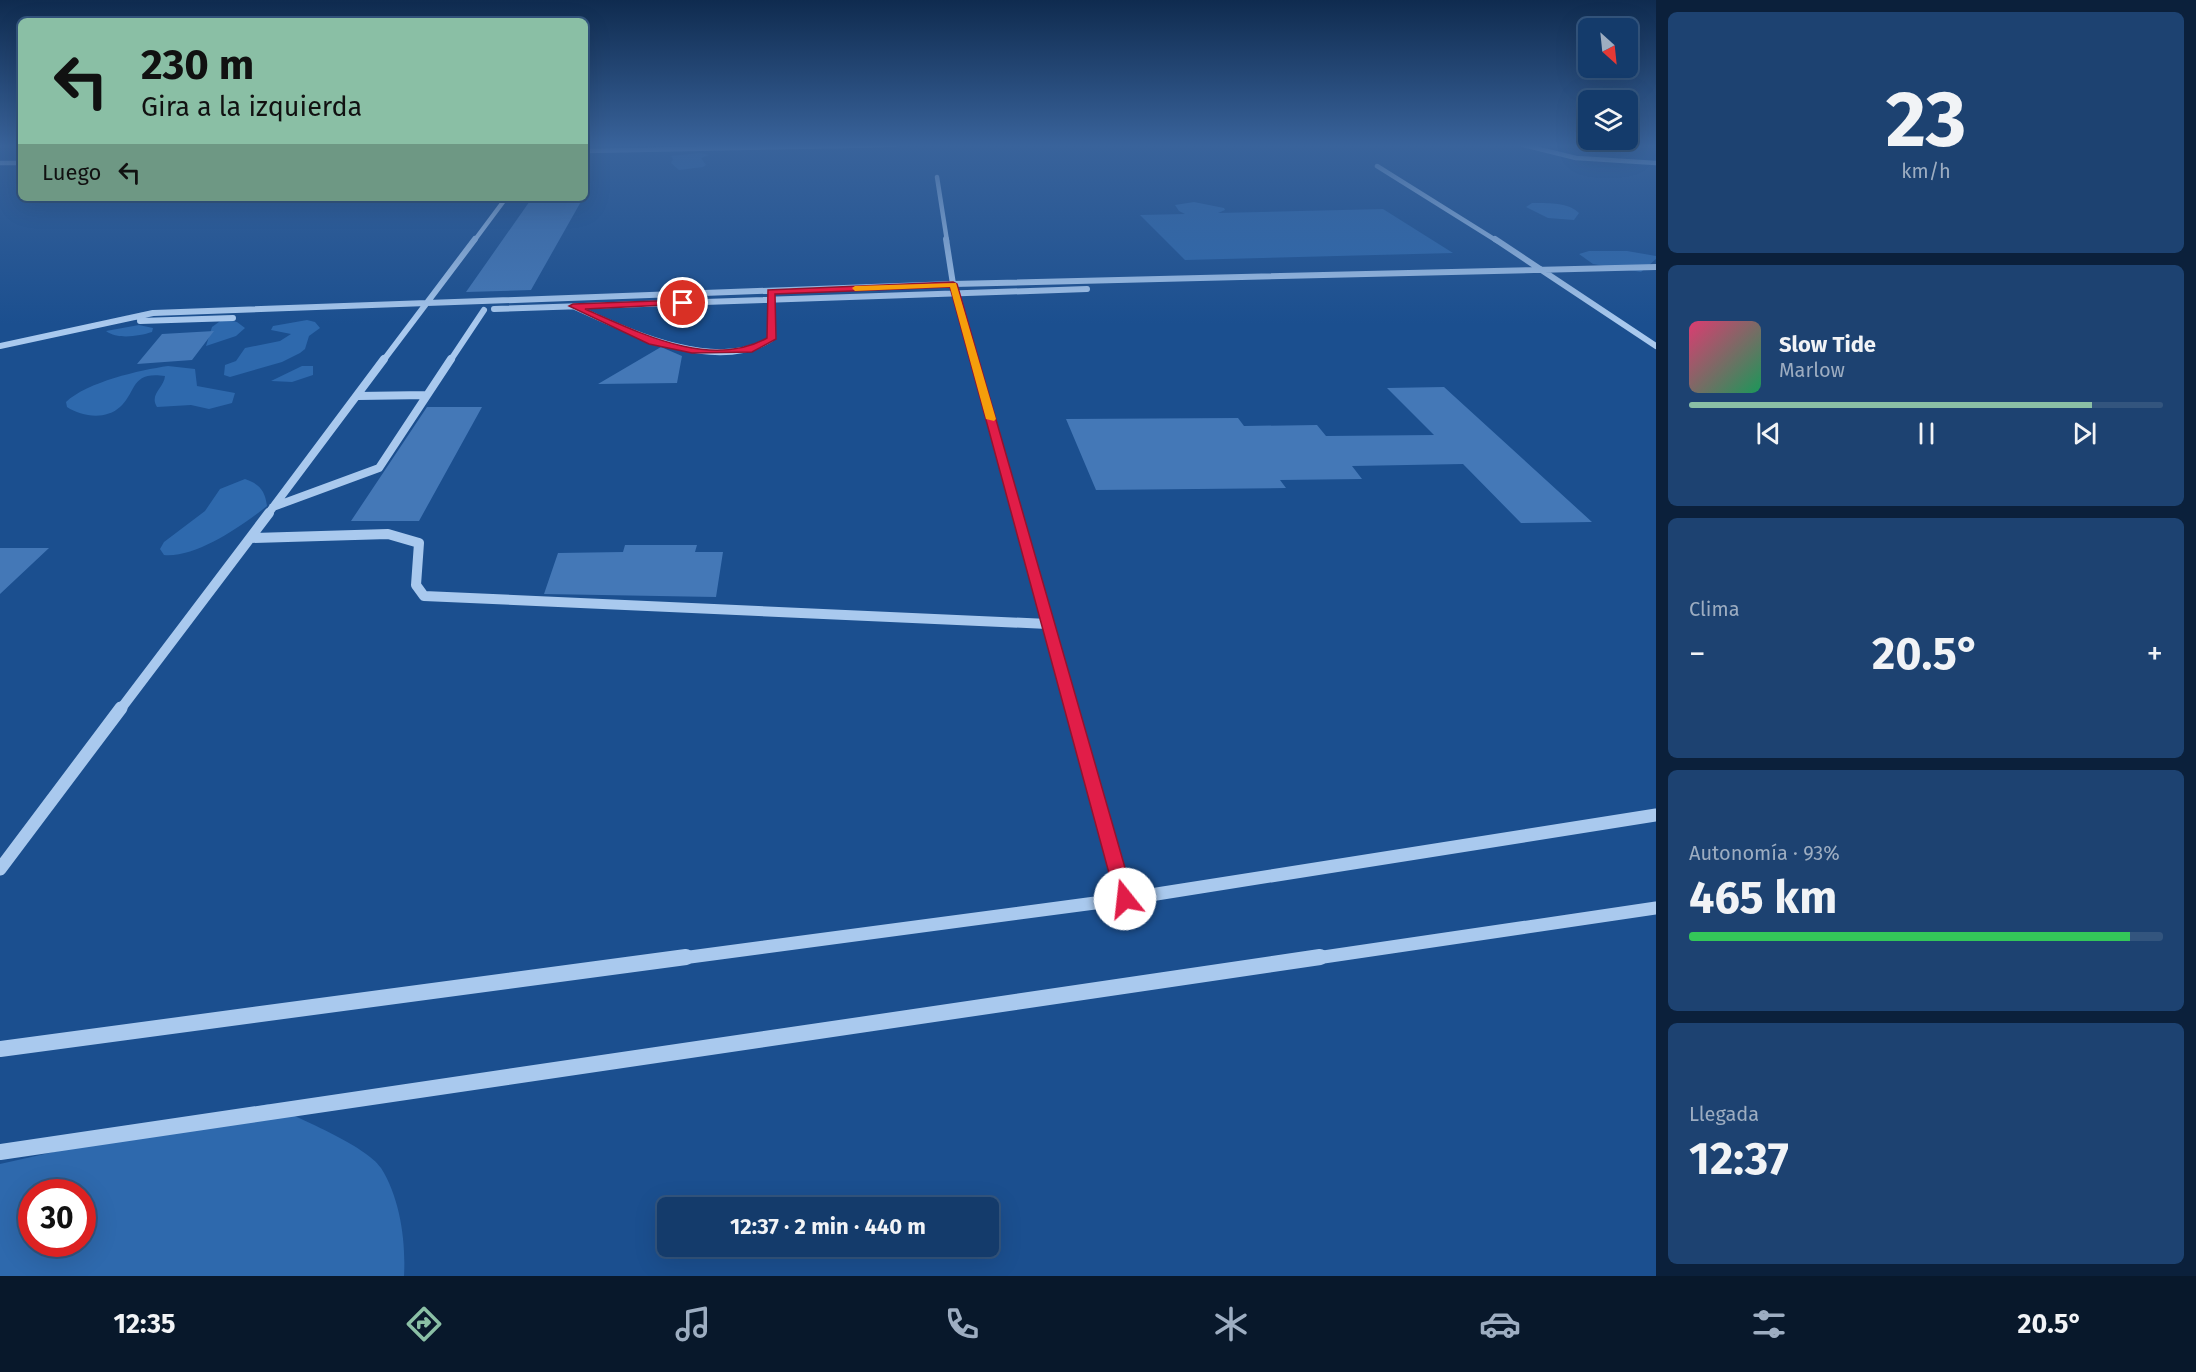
<!DOCTYPE html>
<html lang="es">
<meta charset="utf-8">
<style>
:root{--surface:#143b6b;--page:#1d4271;--text:#f1f3f6;--muted:#9dadc1;--line:#33557e;--accent:#8abfa5}
body{margin:0;font-family:"Fira Sans",sans-serif;background:var(--page);color:var(--text);height:100vh;display:flex;flex-direction:column;font-size:22px;white-space:nowrap}
*{box-sizing:border-box;margin:0}
p{font-size:20px;color:var(--muted)}
.icon{flex:none;width:33px;height:33px;fill:none;stroke:currentColor;stroke-width:2;stroke-linecap:round;stroke-linejoin:round}
.map{position:relative;flex:1;overflow:hidden}
.drawer{display:flex;flex-direction:column;gap:12px;padding:12px;background:#0b203b;width:540px}
.drawer>*{flex:none}
.guide{position:absolute;left:18px;top:18px;width:570px;height:183px;border-radius:9px;box-shadow:0 6px 24px #0002,0 0 0 2px var(--line);background:#8abfa5;color:#111;overflow:hidden}
.needle{width:39px;rotate:153deg}
.fabs{position:absolute;left:1578px;top:18px;display:grid;gap:12px}
.fabs a{display:grid;place-items:center;width:60px;height:60px;border-radius:9px;background:var(--surface);box-shadow:0 6px 24px #0002,0 0 0 2px var(--line);font-size:30px}
.speed{position:absolute;left:18px;top:1179px;display:flex;gap:12px;font-size:30px;font-weight:700;text-align:center}
.speed>*{display:grid;place-content:center;width:78px;height:78px;border-radius:50%;background:var(--surface);box-shadow:0 6px 24px #0002,0 0 0 2px var(--line);line-height:1}
.speed .limit{border:9px solid #d22;background:#fff;color:#111}
.pin{position:absolute;display:grid;place-items:center;width:51px;height:51px;color:#fff;margin:-26px;border:3px solid #fff;border-radius:50%;box-shadow:0 2px 6px #0007}
.me{position:absolute;width:66px;margin:-33px;rotate:344deg;stroke-linejoin:round;filter:drop-shadow(0 0 4px #0008)}
.turn{display:flex;align-items:center;gap:21px;height:126px;padding:0 24px;font-size:27px}
.turn .icon{width:78px;height:78px;stroke-width:2.5}
.turn b{display:block;font-size:42px;line-height:51px}
.then{display:flex;align-items:center;height:57px;padding:0 24px;background:#0003;gap:12px;font-size:22px}
.big{font-size:45px;font-weight:700;line-height:1.1}
.drawer .card{flex:1;display:flex;flex-direction:column;justify-content:center;gap:9px;min-width:0;padding:0 21px;border-radius:9px;background:var(--page)}
.drawer .dial{align-items:center;gap:0}
.dial b{font-size:78px;line-height:1}
.song{display:flex;align-items:center;gap:18px}
.cover{width:72px;height:72px;border-radius:9px;background:linear-gradient(135deg,hsl(340 70% 55%),hsl(150 70% 35%))}
.played{height:6px;border-radius:3px;background:linear-gradient(90deg,var(--accent) 85%,var(--line) 85%)}
.keys{display:flex;justify-content:space-around;direction:ltr}
.heat{display:flex;justify-content:space-between;align-items:center;font-size:33px;direction:ltr}
.charge{height:9px;border-radius:4px;background:linear-gradient(90deg,#34c759 93%,var(--line) 0)}
.trip{position:absolute;left:657px;top:1197px;width:342px;height:60px;border-radius:9px;background:var(--surface);box-shadow:0 6px 24px #0002,0 0 0 2px var(--line);font-weight:700;line-height:60px;text-align:center}
.tabs{display:flex;height:96px;justify-content:space-around;align-items:center;background:#08182b;color:var(--muted)}
.tabs .icon{width:42px;height:42px}
.tabs .selected{color:var(--accent)}
.tabs b{font-size:27px;color:var(--text)}
main{display:flex;flex:1;min-height:0}
.map>svg:first-child{display:block}
.green{fill:#2e69ad;fill-rule:evenodd}
.building{fill:#4478b7}
.lines{fill:none;stroke-linecap:round;stroke-linejoin:round}
.minor-far5{stroke:#a9c9ee;stroke-width:4.5}
.minor-far4{stroke:#a9c9ee;stroke-width:6}
.minor-far3{stroke:#a9c9ee;stroke-width:8}
.minor-far2{stroke:#a9c9ee;stroke-width:10}
.minor-far1{stroke:#a9c9ee;stroke-width:13}
.minor{stroke:#a9c9ee;stroke-width:16}
.route{fill:#e11d48;stroke:#92132f;stroke-width:1.5}
.slow{fill:#f59e0b}
</style>
<main>
<div class="map">
<svg width="1656" height="1276" viewBox="0 0 1656 1276">
<rect width="100%" height="100%" fill="#1b4f8f"/>
<path class="green" d="M700 153 709 155 701 158 706 165 703 167 679 170 671 163 673 159 671 156Z
M1194 202 1224 208 1225 210 1218 213 1383 209 1453 253 1185 260 1140 215 1185 214 1179 211 1175 205Z
M1532 203C1545 203 1569 202 1579 213L1574 220 1548 218 1526 207Z
M1589 251H1627L1656 256V259L1641 272 1593 264 1579 254Z
M223 319 237 322 245 328 236 336 206 346 212 327Z
M307 320 315 322 320 328 309 336 305 349 300 353 282 362 230 377 224 375 225 365 236 361 245 348 280 341 291 334 271 330 273 326Z
M139 325 153 328 152 332C139 336 118 340 106 331Z
M168 366 195 369 197 386 235 393 232 403 209 409 191 405 157 407C149 394 164 388 165 376 130 371 137 392 120 407 106 420 82 417 67 407L66 402C87 382 140 370 168 366Z
M302 366H313V375L292 382 271 381Z
M245 479C260 484 265 491 267 506 242 526 196 558 164 555L160 549 164 542 205 511 220 489Z
M268 1104C294 1116 367 1146 381 1168 400 1198 406 1241 404 1276H0V1164ZM32 1192H82V1244H32Z"/>
<path class="building" d="M532 198H583L531 290 466 292Z
M214 331 192 360 137 364 162 334Z
M661 347 682 356 677 383 598 384Z
M1444 387 1592 522 1521 523 1463 464 1352 466 1362 479 1280 480 1286 488 1096 490 1066 419 1238 418 1244 426 1317 425 1326 436 1434 435 1387 388Z
M427 407H482L419 521H351Z
M625 545H697L695 552H723L716 597 544 594 558 553 623 552Z
M0 548H49L0 594Z"/>
<g class="lines">
<path class="minor-far5" d="M1523 145 1576 158 1656 163
M585 151 895 145
M0 163H21
M1377 166 1497 241
M937 177 947 241
M474 241 506 198"/>
<path class="minor-far4" d="M946 239 953 284 974 361
M1495 239 1656 346
M575 307C628 331 715 374 771 339V295
M494 309 1087 289
M140 321 233 318
M0 346 153 313 953 284 1656 267
M383 361 475 239
M450 361 484 310"/>
<path class="minor-far3" d="M974 359 1017 514
M358 396 427 395
M273 507 379 468 451 359
M268 514 384 359"/>
<path class="minor-far2" d="M1017 513 1072 710
M251 538 388 534 419 543 416 585 424 596 1048 624
M120 710 269 513"/>
<path class="minor-far1" d="M1072 708 1125 899
M0 869 121 708
M675 959 1125 899 1656 815
M1310 959 1656 908"/>
<path class="minor" d="M0 1049 686 957
M0 1152 1320 957"/>
</g>
<linearGradient id="sky" x2="0" y2="1"><stop stop-color="#0f2b4f"/><stop offset="0.45" stop-color="#39639b"/><stop offset="1" stop-color="#39639b" stop-opacity="0"/></linearGradient>
<rect width="1656" height="324" fill="url(#sky)"/>
<path class="route" d="M953 282 957 284 1134 899 1131 904 1125 906 1118 904 1116 899 950 287 775 294 776 339 752 352 692 353 649 344 569 306 573 304 683 300 686 304 585 309C638 332 710 370 767 338L768 290Z"/>
<path class="slow" d="M956 283 996 419 994 421 986 419 950 287 855 291 852 288 855 286Z"/>
</svg>
<div class="fabs">
<a><svg class="needle" viewBox="-14 -14 28 28"><path d="M0-13l5 13h-10z" fill="#e53935"/><path d="M0 13l5-13h-10z" fill="#9dadc1"/></svg></a>
<a><svg class="icon" aria-label="layers" viewBox="0 0 24 24"><path d="M12 4l9 5-9 5-9-5zM3 14l9 5 9-5"/></svg></a>
</div>
<div class="speed"><div class="limit">30</div></div>
<div class="pin" style="left:683px;top:303px;background:#d93025"><svg class="icon" aria-label="arrive" viewBox="0 0 24 24"><path d="M6 21V4h12l-3 4 3 4H6"/></svg></div>
<svg class="me" style="left:1125px;top:899px" viewBox="-20 -20 40 40"><circle r="19" fill="#fff"/><path d="M0-13L10 11 0 6-10 11z" fill="#e11d48"/></svg>
<div class="trip">12:37 · 2 min · 440 m</div>
<div class="guide">
<div class="turn"><svg class="icon" aria-label="left" viewBox="0 0 24 24"><path d="M17 20v-9H6M10 6l-5 5 5 5"/></svg><div><b>230 m</b>Gira a la izquierda</div></div>
<div class="then">Luego<svg class="icon" aria-label="left" viewBox="0 0 24 24"><path d="M17 20v-9H6M10 6l-5 5 5 5"/></svg></div>
</div>
</div>
<section class="drawer">
<div class="card dial"><b>23</b><p>km/h</p></div>
<div class="card">
<div class="song"><i class="cover"></i><div><b>Slow Tide</b><p>Marlow</p></div></div>
<div class="played"></div>
<div class="keys"><svg class="icon" aria-label="previous" viewBox="0 0 24 24"><path d="M18 5L8 12l10 7zM5 5v14"/></svg><svg class="icon" aria-label="pause" viewBox="0 0 24 24"><path d="M8 5v14M16 5v14"/></svg><svg class="icon" aria-label="next" viewBox="0 0 24 24"><path d="M6 5l10 7-10 7zM19 5v14"/></svg></div>
</div>
<div class="card"><p>Clima</p>
<div class="heat"><a>−</a><b class="big">20.5°</b><a>+</a></div>
</div>
<div class="card"><p>Autonomía · 93%</p><b class="big">465 km</b><div class="charge"></div></div>
<div class="card"><p>Llegada</p><b class="big">12:37</b></div>
</section>
</main>
<nav class="tabs">
<b>12:35</b>
<svg class="icon selected" aria-label="directions" viewBox="0 0 24 24"><path d="M12 3l9 9-9 9-9-9zM9 14v-3h6M13 9l2 2-2 2"/></svg>
<svg class="icon" aria-label="music" viewBox="0 0 24 24"><path d="M9 18V5l10-2v13"/><circle cx="6" cy="18" r="3"/><circle cx="16" cy="16" r="3"/></svg>
<svg class="icon" aria-label="phone" viewBox="0 0 24 24"><path d="M5 4h4l2 5-3 2q2 4 5 5l2-3 5 2v4C11 20 4 13 5 4z"/></svg>
<svg class="icon" aria-label="climate" viewBox="0 0 24 24"><path d="M12 3v18M4 7l16 10M4 17L20 7"/></svg>
<svg class="icon" aria-label="car" viewBox="0 0 24 24"><path d="M5 17H2v-5l4-1 3-4h7l3 4 3 1v5h-3M9 17h6M6 11h13"/><circle cx="7" cy="17" r="2"/><circle cx="17" cy="17" r="2"/></svg>
<svg class="icon" aria-label="filters" viewBox="0 0 24 24"><path d="M4 7h16M4 17h16"/><circle cx="9" cy="7" r="2"/><circle cx="15" cy="17" r="2"/></svg>
<b>20.5°</b>
</nav>
